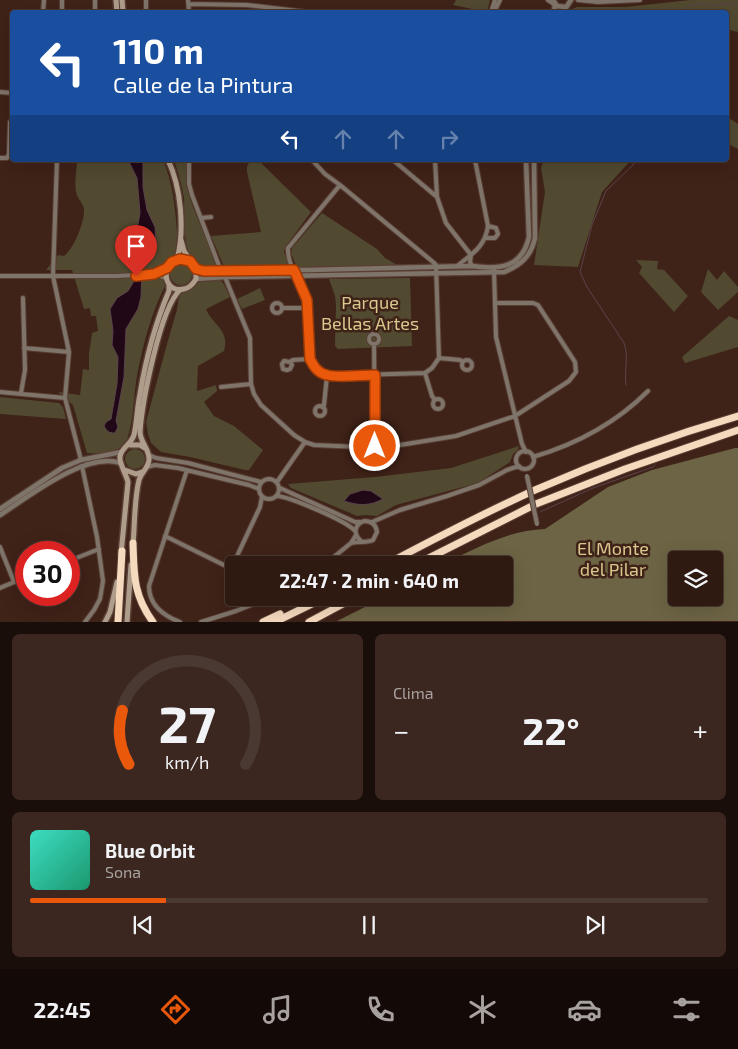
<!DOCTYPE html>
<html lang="es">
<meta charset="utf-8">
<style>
:root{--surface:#2f1a12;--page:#3b2720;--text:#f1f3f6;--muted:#a7a19f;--line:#4a3832;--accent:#ea580c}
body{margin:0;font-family:"Exo 2",sans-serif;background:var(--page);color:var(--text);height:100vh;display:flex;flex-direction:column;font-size:19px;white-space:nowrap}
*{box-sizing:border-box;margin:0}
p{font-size:16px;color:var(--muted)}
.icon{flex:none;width:28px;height:28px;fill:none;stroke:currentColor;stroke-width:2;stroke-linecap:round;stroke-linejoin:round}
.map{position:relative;height:622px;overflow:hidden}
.panel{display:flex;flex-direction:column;gap:12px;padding:12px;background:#1a0e0a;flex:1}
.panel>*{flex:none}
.guide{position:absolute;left:10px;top:10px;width:719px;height:152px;border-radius:5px;box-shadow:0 5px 20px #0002,0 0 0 1px var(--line);background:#1a4fa0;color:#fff;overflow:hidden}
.buttons{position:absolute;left:668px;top:551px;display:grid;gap:10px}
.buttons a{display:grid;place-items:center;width:55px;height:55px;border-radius:5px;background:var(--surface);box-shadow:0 5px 20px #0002,0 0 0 1px var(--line);font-size:25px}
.speed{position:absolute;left:15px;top:541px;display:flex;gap:10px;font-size:25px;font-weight:700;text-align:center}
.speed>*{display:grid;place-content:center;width:65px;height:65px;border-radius:50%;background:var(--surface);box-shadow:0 5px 20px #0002,0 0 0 1px var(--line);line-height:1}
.speed .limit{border:8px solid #d22;background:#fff;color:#111}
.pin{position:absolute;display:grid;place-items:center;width:42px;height:42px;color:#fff;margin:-51px -21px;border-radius:50% 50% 50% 0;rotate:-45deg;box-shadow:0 0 5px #0007}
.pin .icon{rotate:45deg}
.me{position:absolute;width:55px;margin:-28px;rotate:0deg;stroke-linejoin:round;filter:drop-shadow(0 0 4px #0008)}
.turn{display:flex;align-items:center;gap:18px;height:105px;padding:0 20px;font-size:22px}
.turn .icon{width:65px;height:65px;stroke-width:2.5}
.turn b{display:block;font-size:35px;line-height:42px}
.lanes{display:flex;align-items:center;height:48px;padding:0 20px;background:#0003;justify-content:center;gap:25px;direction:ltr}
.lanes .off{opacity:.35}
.big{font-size:38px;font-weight:700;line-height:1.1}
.panel .widget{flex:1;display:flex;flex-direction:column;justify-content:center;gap:8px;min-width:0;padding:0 18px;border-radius:8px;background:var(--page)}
.panel .dial{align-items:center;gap:0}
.dial svg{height:130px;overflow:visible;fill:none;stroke:var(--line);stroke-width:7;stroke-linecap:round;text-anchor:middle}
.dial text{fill:var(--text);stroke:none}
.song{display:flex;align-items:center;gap:15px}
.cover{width:60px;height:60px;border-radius:8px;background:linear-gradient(135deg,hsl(170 70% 55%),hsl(160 70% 35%))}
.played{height:5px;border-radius:2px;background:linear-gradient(90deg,var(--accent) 20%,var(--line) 20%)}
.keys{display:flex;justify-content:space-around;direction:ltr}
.heat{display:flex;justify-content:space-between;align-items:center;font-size:28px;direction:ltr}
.panel .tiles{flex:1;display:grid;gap:12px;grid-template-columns:1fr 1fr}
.widget:last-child{grid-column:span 2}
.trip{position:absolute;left:225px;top:556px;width:288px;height:50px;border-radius:5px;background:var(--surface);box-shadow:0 5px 20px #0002,0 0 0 1px var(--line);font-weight:700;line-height:50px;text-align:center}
.dock{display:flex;height:80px;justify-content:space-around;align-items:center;background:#130a07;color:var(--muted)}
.dock .icon{width:35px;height:35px}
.dock .active{color:var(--accent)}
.dock b{font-size:22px;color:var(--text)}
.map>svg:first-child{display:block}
.green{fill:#514a30}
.forest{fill:#6c6444;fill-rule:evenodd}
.water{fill:#210817;stroke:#5b444c}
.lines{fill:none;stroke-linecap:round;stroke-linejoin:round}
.stream{stroke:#5b444c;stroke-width:1}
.minor-casing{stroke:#593e34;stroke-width:6}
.tertiary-casing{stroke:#593e34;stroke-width:7}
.secondary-casing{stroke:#593e34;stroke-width:8}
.motorway-casing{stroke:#593e34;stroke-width:9}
.minor{stroke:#7f7469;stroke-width:4}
.tertiary{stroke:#7f7469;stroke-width:4.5}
.secondary{stroke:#af9d8b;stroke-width:5}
.motorway{stroke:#f6dabe;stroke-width:7}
.minor-bridge-casing{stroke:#593e34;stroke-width:6;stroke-linecap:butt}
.minor-bridge{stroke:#7f7469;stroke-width:4}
.route-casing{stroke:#983908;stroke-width:12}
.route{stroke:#ea580c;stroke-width:9}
.labels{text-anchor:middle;stroke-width:5;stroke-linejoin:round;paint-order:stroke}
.park-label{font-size:18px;fill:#d7c88d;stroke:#3f2218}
</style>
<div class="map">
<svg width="738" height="622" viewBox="0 0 738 622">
<rect width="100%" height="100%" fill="#3f2218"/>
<path class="green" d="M456 0H490L487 12 453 5Z
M690 0H738V32L726 29V12H571L572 9 577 7H626Z
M726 116 738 124V149L726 143Z
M77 160H163C176 191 176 224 179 257 166 261 159 271 166 284 151 313 143 345 137 376 134 392 133 429 126 441 118 454 101 454 87 453L73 405 58 392 80 395 83 369 89 370V354L92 333 98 331 96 316H91L90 308 84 309 72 270H46L58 255 64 256C74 249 85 221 84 209 83 203 77 198 76 192 74 182 77 170 77 160Z
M174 160H186V185L193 207 216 263V266C179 279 185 217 184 198 182 185 178 172 174 160Z
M250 160H258L311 212 286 246 284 252 289 263 288 267 246 265 225 269 211 236 261 232 247 172V167Z
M544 160H631L602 192 578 267 534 265 545 192 541 168Z
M322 213 377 249 385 258 399 266 297 268 291 253 292 248Z
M636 260 658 261 657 269 664 270 688 296 674 312 639 273 642 267Z
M170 274a11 11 0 1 1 22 0a11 11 0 1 1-22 0Z
M708 269 717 280 724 271 738 287V292L718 310 701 292Z
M410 278 412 346 338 349 335 346 336 305 335 296 329 279Z
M220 280 224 284 230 297 206 309C213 326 230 329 224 351L198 366 197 391 216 385 217 391 204 402 214 416 234 426 263 450 249 470H245L190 457 161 452 151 443 148 434 146 422C156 386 165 349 176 313 179 305 176 301 182 292 189 291 193 288 198 282Z
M260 288 265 300 242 309 237 299Z
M729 316 738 320V347L685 363 682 357Z
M0 397 59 403 63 407 66 419 0 414Z
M519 446 518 450 513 454 510 462 478 483 396 505 377 516 366 515 357 516 291 488 288 484 375 477 451 468Z
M125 459a10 10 0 1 1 20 0a10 10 0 1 1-20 0Z"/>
<path class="forest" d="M735 448H738V621H337L383 598H504V565H441C474 549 508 530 545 529L608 487 652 470ZM676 560H714V598H676Z"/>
<path class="water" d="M128 160H143V187L147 210 155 227 156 243 151 255 142 268 141 297 138 309 126 329 124 377 116 421 118 427 115 433C108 433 107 431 104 426L106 422 111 419 117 384 118 357 112 345 113 331 110 309 117 298 128 291 134 281 135 269 127 255 126 244 138 224 140 213 137 178Z
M363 490 371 491 383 499C370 506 359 506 344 501L350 494Z"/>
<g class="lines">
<path class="stream" d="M581 10 585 12
M685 12 688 6 696 4 715 5 738 3
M626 385C624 371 629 356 624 343L587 287 580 272 592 225 606 191 633 165 636 160
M540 512 593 488 653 467 655 465"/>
<g class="minor-casing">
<path id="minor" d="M95 0V12
M146 0V12
M188 0 189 12
M548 0 554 4
M578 0 598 2 640 0
M189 4 247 5 307 12
M43 12 44 0
M62 12V0
M491 12 495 0
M494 12 500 0
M0 92 12 93
M0 158H7L9 154 10 122
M57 160 53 276 69 352 65 398 81 460
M189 160V184L192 195 221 271
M312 160 325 174 340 185 433 262 436 265 439 358 432 368 425 373 327 376C320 372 313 369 311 360 305 345 311 320 308 302 303 284 287 267 288 248L340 185
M393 160 437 197 446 223 471 255 470 262 472 266
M435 160 437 197
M201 218 211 217
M485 238H495L498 234 496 228 488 226
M457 266C472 254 485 247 488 226L475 160
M494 270 496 337 522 444 526 452
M154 274 167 269
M0 276H117L154 274 166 278
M225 277 250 338 251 384 254 394 261 405 294 435 305 442 314 445 359 447 400 445 456 436 515 416 569 381 576 372 575 362 538 305 533 303H496
M272 308a5 5 0 1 1 10 0a5 5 0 1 1-10 0Z
M282 308H309
M369 339a5 5 0 1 1 10 0a5 5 0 1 1-10 0Z
M374 344 375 446
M24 348 69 352
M439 358 460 360 463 362
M462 365a5 5 0 1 1 10 0a5 5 0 1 1-10 0Z
M290 362 292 365 290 369 287 370 283 369 282 364 284 361 290 362 293 360 310 359
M425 373 432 396 435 400
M221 387 251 384
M0 392 65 398
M21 393 25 370 23 298
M433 404a5 5 0 1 1 10 0a5 5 0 1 1-10 0Z
M315 411a5 5 0 1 1 10 0a5 5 0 1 1-10 0Z
M322 407 324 405 327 376
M516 460a9 9 0 1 1 18 0a9 9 0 1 1-18 0Z
M149 455 156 458 188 463 261 482
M533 457C577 444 616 423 648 391
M82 466 97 537 103 581 100 599 94 610 85 622
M147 467 155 465 178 468 249 485 259 489
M259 489a10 10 0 1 1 20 0a10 10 0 1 1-20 0Z
M277 482 305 442
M280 488 355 522H360
M277 496C290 497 347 521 355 531
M372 522 400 510 447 496 479 485 507 470 519 466
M165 536 234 570
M351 543C359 541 367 543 373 540L377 532C376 524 371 521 364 521 354 525 353 534 361 541
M0 547 14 582
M69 561 99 549
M324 565 351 543 356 535
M231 569 260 507 262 496
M0 588 26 577
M180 622C164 616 149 605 149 586L187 470
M201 622 236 611 269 598"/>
</g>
<g class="tertiary-casing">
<path id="tertiary" d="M553 0 557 6 565 7
M554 12 555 4
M563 12 571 0
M196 269 204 271H232L247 269 307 270 472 266C499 270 522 268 529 237L526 160
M196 279 225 277 504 272C521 265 531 256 535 238L534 160
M0 509 62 468 81 460 121 452
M0 515C28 497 86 451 120 463"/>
</g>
<g class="secondary-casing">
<path id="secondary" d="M116 0 117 12
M122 0 123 12
M168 160C181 187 185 230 177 259
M181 240 184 251 196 269V279C193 284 190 288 184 289 158 295 161 248 190 261
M130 445H140L145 448
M125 470 136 474 142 472
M133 544C135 523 134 501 139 480 141 472 148 469 149 460 150 450 140 442 140 432 142 403 160 308 180 290
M121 554 128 482C126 474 119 463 120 457 121 447 131 445 134 435 137 422 137 407 140 394 146 358 155 324 169 291V284
M105 622 110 612 117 582
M127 622 131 565"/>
</g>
<g class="motorway-casing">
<path id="motorway" d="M133 543C134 574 133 595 153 622
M385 565C434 539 484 513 535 490 601 461 669 436 738 416
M415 565 536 504 625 469 738 430
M118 622 122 551
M263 622 280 614
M275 622 324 598
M309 622 354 598"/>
</g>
<use href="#minor" class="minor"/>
<use href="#tertiary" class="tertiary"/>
<use href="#secondary" class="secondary"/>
<use href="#motorway" class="motorway"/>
<g class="minor-bridge-casing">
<path id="minor-bridge" d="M527 476 537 524"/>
</g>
<use href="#minor-bridge" class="minor-bridge"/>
</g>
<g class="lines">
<g class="route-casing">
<path id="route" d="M136 276 154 274 167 268 172 262 180 259 190 261 196 269 204 271 294 270 307 300 310 359C314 367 318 373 327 375 337 378 363 375 375 375V446"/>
</g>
<use href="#route" class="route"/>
</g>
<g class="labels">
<g class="park-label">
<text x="370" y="309">Parque<tspan x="370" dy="21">Bellas Artes</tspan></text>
<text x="613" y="555">El Monte<tspan x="613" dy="21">del Pilar</tspan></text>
</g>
</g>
</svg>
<div class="buttons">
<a><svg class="icon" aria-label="layers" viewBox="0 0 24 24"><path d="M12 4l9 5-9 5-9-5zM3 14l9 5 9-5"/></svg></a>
</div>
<div class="speed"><div class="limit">30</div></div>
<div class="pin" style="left:136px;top:276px;background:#d93025"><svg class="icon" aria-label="arrive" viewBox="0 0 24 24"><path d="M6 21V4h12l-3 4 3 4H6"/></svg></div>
<svg class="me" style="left:375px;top:446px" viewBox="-20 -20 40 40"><circle r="17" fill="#ea580c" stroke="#fff" stroke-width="3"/><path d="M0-11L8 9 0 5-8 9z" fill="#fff"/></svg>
<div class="trip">22:47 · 2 min · 640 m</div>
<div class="guide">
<div class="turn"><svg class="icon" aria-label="left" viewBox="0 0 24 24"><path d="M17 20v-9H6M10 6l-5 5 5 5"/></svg><div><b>110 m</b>Calle de la Pintura</div></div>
<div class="lanes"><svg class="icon" aria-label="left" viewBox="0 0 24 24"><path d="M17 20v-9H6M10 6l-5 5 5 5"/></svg><svg class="icon off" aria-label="ahead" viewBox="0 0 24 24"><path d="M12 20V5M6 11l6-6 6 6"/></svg><svg class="icon off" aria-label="ahead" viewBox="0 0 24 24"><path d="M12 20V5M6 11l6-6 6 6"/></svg><svg class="icon off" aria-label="right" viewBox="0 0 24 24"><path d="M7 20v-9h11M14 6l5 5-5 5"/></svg></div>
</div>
</div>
<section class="panel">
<div class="tiles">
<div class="widget dial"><svg viewBox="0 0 100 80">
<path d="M14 69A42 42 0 1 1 86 69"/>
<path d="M14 69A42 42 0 0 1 10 36" stroke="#ea580c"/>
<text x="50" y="56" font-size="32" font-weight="700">27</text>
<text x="50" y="72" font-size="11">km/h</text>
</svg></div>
<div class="widget"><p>Clima</p>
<div class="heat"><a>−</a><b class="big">22°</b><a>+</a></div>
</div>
<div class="widget">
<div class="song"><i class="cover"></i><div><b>Blue Orbit</b><p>Sona</p></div></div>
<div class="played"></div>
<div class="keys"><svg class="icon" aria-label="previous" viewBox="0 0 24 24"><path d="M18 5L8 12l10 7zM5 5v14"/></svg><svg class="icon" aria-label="pause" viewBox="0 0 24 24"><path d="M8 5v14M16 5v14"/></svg><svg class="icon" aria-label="next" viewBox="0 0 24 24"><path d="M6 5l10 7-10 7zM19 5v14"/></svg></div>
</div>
</div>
</section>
<nav class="dock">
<b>22:45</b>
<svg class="icon active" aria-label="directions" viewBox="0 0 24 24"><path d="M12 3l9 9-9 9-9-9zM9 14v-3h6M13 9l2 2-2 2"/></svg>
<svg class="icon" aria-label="music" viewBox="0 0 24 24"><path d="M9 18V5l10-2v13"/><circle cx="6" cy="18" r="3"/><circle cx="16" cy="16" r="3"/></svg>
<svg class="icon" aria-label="phone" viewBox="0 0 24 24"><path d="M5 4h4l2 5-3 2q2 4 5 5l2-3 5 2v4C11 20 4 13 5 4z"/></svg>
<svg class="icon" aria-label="climate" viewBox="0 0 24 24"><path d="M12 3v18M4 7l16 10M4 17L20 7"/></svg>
<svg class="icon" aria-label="car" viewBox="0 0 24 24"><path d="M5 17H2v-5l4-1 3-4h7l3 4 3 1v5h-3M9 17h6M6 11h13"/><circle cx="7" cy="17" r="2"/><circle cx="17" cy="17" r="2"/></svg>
<svg class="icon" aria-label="filters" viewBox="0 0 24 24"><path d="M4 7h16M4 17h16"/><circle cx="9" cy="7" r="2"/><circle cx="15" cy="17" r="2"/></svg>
</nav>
